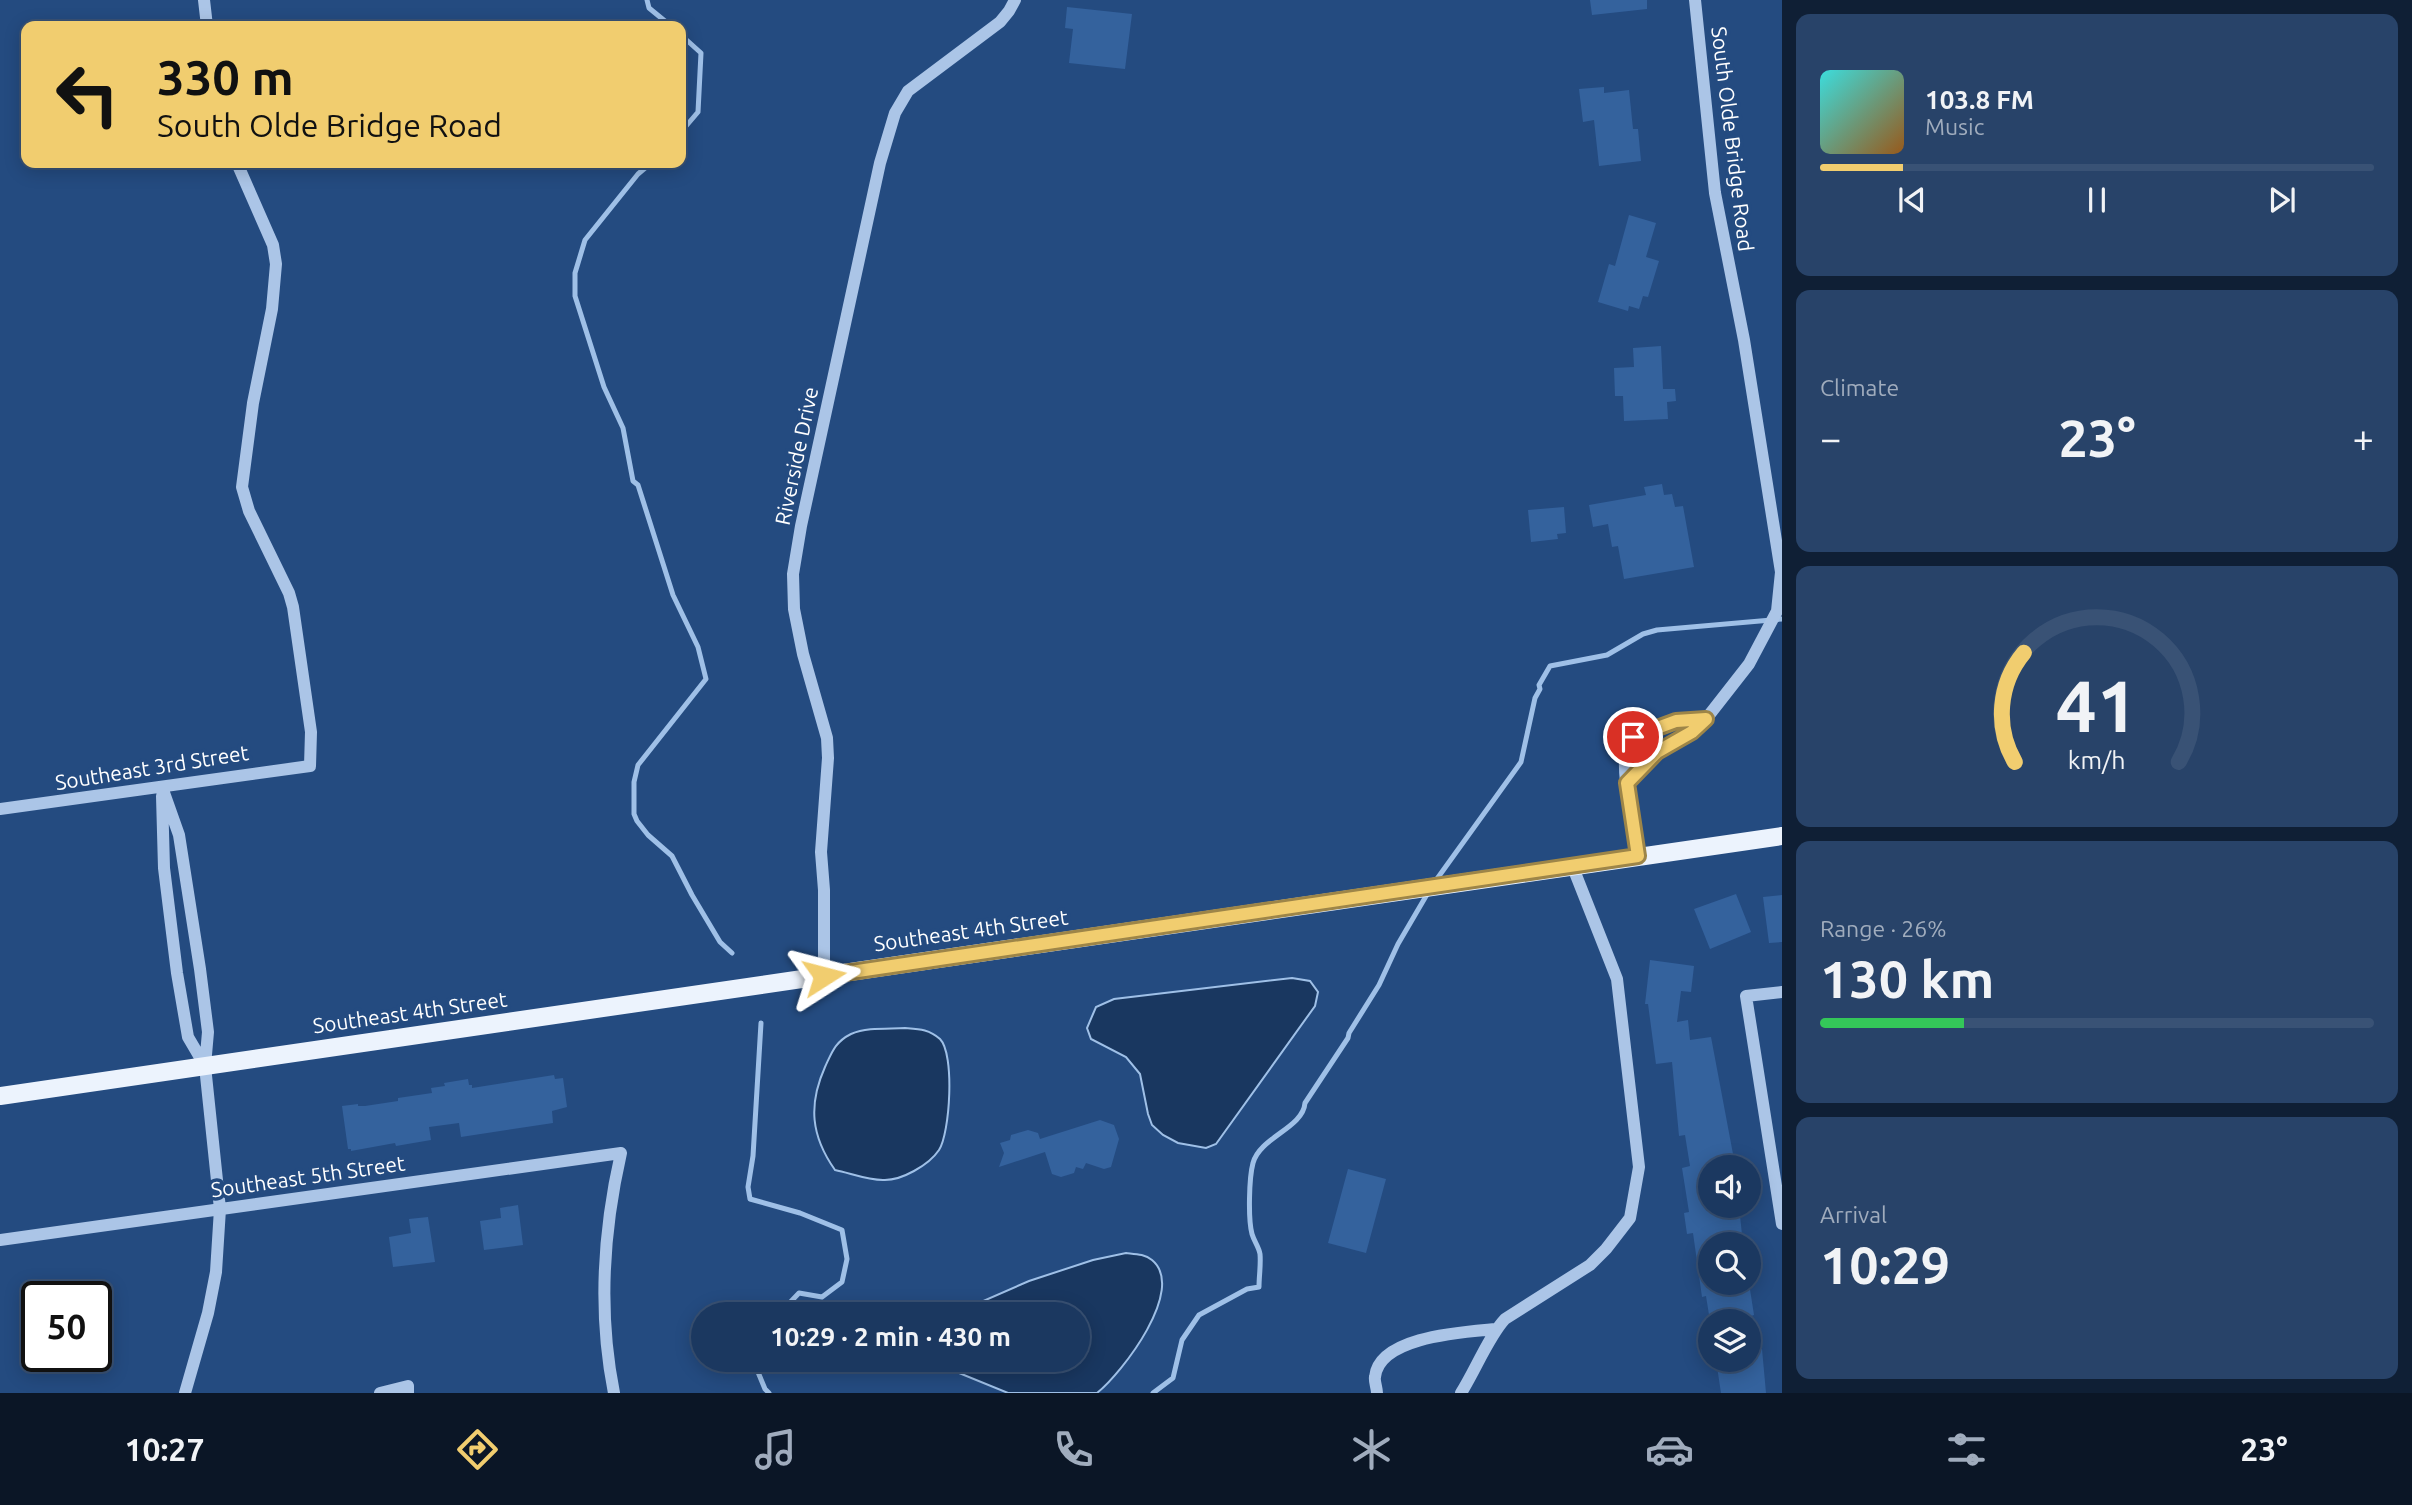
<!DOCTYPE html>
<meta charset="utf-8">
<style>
:root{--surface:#1b3860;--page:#284369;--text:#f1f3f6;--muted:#a0acbd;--line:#395275;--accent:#f1cd6f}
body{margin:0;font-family:Ubuntu,sans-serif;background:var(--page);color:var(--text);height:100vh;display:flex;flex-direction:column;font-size:26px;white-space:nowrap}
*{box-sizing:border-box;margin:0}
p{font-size:23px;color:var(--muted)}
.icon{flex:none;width:38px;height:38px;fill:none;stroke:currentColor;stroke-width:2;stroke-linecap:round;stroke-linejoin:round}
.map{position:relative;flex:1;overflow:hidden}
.drawer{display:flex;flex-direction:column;gap:14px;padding:14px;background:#0f1f35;width:630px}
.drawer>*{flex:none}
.hud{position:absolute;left:21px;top:21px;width:665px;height:147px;border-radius:14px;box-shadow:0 4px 18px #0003,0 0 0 2px var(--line);background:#f1cd6f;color:#111;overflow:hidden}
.fabs{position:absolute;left:1698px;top:1155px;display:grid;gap:14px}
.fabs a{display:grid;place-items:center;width:63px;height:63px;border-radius:50%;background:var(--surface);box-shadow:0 4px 18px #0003,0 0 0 2px var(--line);font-size:35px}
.speed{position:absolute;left:21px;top:1281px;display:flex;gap:14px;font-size:35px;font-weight:700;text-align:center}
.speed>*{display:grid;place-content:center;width:91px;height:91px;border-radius:50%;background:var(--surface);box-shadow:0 4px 18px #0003,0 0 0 2px var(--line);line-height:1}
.speed .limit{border:4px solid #111;border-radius:10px;background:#fff;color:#111}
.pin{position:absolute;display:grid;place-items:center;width:60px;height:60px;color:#fff;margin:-30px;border:4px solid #fff;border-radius:50%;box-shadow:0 2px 7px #0007}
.me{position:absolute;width:77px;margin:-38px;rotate:81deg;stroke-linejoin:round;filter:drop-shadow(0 0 5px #0008)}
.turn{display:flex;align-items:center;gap:24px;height:147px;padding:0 21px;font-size:32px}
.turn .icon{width:91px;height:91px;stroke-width:2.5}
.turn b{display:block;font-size:49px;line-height:60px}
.big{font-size:52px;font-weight:700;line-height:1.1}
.drawer .widget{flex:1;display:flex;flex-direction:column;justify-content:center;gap:10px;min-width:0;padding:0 24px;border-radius:14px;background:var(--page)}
.drawer .dial{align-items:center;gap:0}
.dial svg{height:182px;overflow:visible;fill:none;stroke:var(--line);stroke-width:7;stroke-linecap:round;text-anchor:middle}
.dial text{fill:var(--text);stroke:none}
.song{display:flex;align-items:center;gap:21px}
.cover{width:84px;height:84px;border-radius:10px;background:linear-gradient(135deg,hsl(180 70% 55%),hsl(30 70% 35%))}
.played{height:7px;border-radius:4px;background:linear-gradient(90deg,var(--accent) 15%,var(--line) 15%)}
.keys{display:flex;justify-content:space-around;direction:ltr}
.heat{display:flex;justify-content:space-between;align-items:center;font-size:38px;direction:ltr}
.charge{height:10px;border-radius:5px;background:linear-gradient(90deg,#34c759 26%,var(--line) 0)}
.trip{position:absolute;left:691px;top:1302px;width:399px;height:70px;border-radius:35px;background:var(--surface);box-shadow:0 4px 18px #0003,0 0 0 2px var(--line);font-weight:700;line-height:70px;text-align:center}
.tab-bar{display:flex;height:112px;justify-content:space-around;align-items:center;background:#0b1626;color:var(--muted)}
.tab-bar .icon{width:49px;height:49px}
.tab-bar .active{color:var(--accent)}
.tab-bar b{font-size:32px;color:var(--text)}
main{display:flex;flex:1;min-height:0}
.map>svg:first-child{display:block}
.water{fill:#193760;stroke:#9fc0e7;stroke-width:2}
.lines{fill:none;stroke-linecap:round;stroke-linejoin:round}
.stream{stroke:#9fc0e7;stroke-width:5}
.building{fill:#34629d}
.minor{stroke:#abc5e7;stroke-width:12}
.major{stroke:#ecf3fd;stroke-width:18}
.route-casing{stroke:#9d8548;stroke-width:18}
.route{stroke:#f1cd6f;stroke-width:12}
.labels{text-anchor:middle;stroke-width:7;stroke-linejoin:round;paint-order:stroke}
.street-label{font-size:21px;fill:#fff;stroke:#244b80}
</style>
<main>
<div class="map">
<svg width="1782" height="1393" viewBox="0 0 1782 1393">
<rect width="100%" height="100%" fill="#244b80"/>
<path class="water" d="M1292 978 1310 981 1318 992 1315 1006 1216 1144 1206 1148 1178 1143 1163 1135 1152 1125 1148 1114 1140 1074 1126 1057 1091 1039 1087 1028 1096 1007 1114 999Z
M905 1028C919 1029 929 1029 940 1039 955 1054 950 1133 939 1150 929 1165 901 1181 883 1180 867 1180 850 1173 835 1170 811 1136 808 1105 825 1067 832 1052 835 1042 851 1034 867 1027 888 1029 905 1028Z
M1126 1253C1135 1254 1145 1254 1152 1260 1187 1289 1122 1373 1097 1393H1008L959 1373 956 1360H1078V1314H969L974 1305 1029 1281 1093 1260Z"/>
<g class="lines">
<path class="stream" d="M647 0 649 8 671 26
M681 35 701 53 698 112 681 132
M651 163 638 174 585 240 575 273V296L604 387 623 428 633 481 638 485 673 595 698 647 706 679 638 765 634 782V814L637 821 648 835 672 856 692 895 720 942 732 953
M1434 883 1521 762 1535 698 1540 689 1539 685 1550 666 1607 655 1643 634 1657 630 1782 619
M761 1023 753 1156 748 1187 750 1199 800 1213 842 1230 847 1259 842 1282 822 1297 799 1293 779 1314
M753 1360 765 1389 769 1393
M1153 1393 1173 1378 1182 1340 1199 1315 1247 1289 1259 1287C1259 1276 1261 1265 1260 1254 1259 1247 1254 1241 1252 1234 1248 1219 1249 1178 1253 1163 1260 1137 1303 1128 1305 1103L1348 1038 1349 1033 1379 985 1398 944 1429 891"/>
</g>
<path class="building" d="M1590 0H1647V9L1592 15Z
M1067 7 1132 14 1125 69 1069 63 1073 29 1065 28Z
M1604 87V93L1629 90 1633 129H1638L1641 161 1599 166 1594 120 1583 122 1579 89Z
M1629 215 1656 223 1646 257 1659 261 1648 297 1643 296 1639 309 1629 306 1628 311 1598 302 1609 264 1615 266Z
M1661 346 1663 389H1675L1676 401 1667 402 1668 419 1624 421 1623 396H1615L1614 368 1634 367 1633 348Z
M1662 484 1664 495 1672 494 1675 507 1683 506 1694 567 1624 579 1618 546 1612 547 1608 524 1593 527 1589 505 1646 495 1644 487Z
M1564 507 1566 533 1557 534 1558 539 1531 542 1528 510Z
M1736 894 1751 932 1710 949 1694 909Z
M1782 895V942L1769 943 1763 897Z
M1650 960 1694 966 1691 992 1681 991 1677 1022 1688 1020 1690 1040 1711 1037 1733 1154 1725 1156 1727 1167H1710V1210L1739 1206 1743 1244H1710V1283H1749L1754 1315 1748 1317 1749 1321H1710L1706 1296 1702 1297 1693 1233 1687 1234 1684 1213 1689 1212 1682 1168 1690 1166 1685 1135 1679 1136 1672 1062 1656 1064 1648 1004H1645Z
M554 1075 555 1079 563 1078 567 1107 552 1111 553 1123 461 1137 459 1123 429 1127 431 1140 396 1146 395 1143 351 1151V1149H348L342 1106 358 1104V1106H365L398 1101V1098L432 1093 431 1088 445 1086 444 1083 468 1079 469 1085H472V1088Z
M1100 1120 1114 1125 1119 1139 1111 1167 1104 1169 1086 1163 1083 1169 1076 1167 1074 1173 1061 1177 1052 1174 1045 1152 999 1167 1004 1153 1000 1143 1010 1140 1011 1135 1028 1130 1038 1133 1040 1139Z
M1348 1169 1386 1179 1366 1253 1328 1243Z
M518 1205 523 1245 484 1250 480 1221 501 1218 500 1208Z
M428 1217 435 1262 393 1267 389 1237 411 1233 409 1219Z
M1762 1349 1766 1393H1721L1716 1360H1748V1351Z"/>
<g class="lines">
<path class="minor" d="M204 0 207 26
M1627 783 1657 752 1692 732 1706 719 1749 664 1777 611 1781 572 1744 340 1715 193 1695 0
M162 787 179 835 200 969 208 1032 205 1066 220 1209 216 1272 208 1313 185 1393
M162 796 164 868 177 973 188 1037 205 1066
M0 809 310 766 311 732 293 607 289 593 249 511 242 487 253 403 272 309 276 264 273 245 237 163
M1638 856C1635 832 1619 766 1627 747 1635 725 1686 719 1706 719
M824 976V890L821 852 828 758 827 738 803 654 794 609 793 574 801 526 880 163 895 113 908 91 1000 22 1009 11 1015 0
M1782 992 1746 996 1782 1224
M0 1240 621 1153C603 1232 598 1313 614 1393
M380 1393 408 1386V1393
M1377 1393C1377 1388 1374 1381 1375 1377 1379 1336 1465 1332 1496 1329
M1461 1393C1475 1371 1489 1336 1505 1319L1590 1265 1606 1249 1630 1218 1639 1167 1617 979 1572 865"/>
<path class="major" d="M0 1096 1782 836"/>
</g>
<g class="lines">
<g class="route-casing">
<path id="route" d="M824 976 1638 856 1627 783 1657 752 1692 732 1706 719 1676 721 1633 737"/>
</g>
<use href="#route" class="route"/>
</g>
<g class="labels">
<g class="street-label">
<text transform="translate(1732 139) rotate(83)" y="7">South Olde Bridge Road</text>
<text transform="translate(797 456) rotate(-78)" y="7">Riverside Drive</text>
<text transform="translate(152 768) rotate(-9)" y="7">Southeast 3rd Street</text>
<text transform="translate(971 931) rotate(-8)" y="7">Southeast 4th Street</text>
<text transform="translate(410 1013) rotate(-8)" y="7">Southeast 4th Street</text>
<text transform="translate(308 1177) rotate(-8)" y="7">Southeast 5th Street</text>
</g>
</g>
</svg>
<div class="fabs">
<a><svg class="icon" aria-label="sound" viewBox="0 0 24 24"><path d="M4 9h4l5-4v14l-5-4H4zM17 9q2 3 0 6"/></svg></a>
<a><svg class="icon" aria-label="search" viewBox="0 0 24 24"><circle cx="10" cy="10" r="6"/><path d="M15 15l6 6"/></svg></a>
<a><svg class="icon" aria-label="layers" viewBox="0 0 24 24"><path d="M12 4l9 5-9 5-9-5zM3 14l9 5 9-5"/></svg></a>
</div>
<div class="speed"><div class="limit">50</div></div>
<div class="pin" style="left:1633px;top:737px;background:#d93025"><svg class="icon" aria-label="arrive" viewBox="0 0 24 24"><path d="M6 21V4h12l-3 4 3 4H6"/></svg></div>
<svg class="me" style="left:824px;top:976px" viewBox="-20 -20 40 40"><path d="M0-17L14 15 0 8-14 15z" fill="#f1cd6f" stroke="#fff" stroke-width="4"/></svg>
<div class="trip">10:29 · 2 min · 430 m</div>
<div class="hud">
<div class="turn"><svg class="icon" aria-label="left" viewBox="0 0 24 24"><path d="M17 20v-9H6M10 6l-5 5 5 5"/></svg><div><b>330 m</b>South Olde Bridge Road</div></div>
</div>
</div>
<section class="drawer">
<div class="widget">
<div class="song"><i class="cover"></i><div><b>103.8 FM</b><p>Music</p></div></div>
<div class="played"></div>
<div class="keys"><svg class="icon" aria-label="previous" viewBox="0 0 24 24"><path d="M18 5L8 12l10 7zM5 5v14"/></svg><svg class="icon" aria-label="pause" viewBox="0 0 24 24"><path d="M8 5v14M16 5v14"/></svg><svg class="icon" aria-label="next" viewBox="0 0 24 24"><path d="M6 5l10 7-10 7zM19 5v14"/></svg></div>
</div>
<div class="widget"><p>Climate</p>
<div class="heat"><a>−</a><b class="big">23°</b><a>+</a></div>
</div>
<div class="widget dial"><svg viewBox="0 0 100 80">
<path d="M14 69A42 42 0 1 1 86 69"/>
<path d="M14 69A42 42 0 0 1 18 21" stroke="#f1cd6f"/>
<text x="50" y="56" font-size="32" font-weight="700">41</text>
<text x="50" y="72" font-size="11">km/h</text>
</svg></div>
<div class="widget"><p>Range · 26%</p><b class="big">130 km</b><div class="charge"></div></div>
<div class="widget"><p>Arrival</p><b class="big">10:29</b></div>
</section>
</main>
<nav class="tab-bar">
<b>10:27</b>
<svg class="icon active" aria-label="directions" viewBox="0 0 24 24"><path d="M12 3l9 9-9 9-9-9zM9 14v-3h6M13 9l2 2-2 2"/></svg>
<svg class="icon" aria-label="music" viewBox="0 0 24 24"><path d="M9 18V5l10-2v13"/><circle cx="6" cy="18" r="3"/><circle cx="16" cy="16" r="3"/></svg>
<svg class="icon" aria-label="phone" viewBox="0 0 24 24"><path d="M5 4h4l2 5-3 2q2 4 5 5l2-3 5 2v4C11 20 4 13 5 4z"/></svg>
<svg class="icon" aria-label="climate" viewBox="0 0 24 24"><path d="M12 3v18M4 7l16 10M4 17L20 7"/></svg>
<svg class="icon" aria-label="car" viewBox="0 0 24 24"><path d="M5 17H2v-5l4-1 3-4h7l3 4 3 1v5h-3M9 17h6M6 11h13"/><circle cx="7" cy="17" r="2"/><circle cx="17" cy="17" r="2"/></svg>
<svg class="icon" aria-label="filters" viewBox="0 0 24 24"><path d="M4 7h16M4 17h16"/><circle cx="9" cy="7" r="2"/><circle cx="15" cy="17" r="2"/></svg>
<b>23°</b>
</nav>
